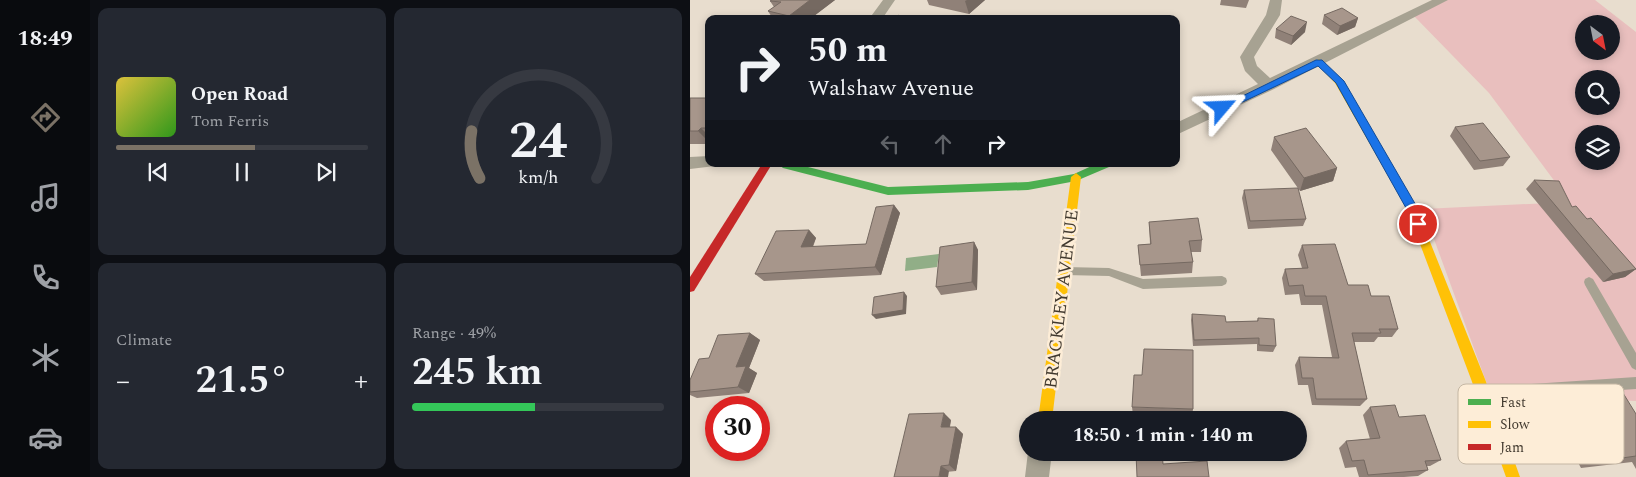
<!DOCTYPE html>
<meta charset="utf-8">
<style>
:root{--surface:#171b24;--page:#242831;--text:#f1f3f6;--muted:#9ea1a6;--line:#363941;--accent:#7b7266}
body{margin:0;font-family:Spectral,serif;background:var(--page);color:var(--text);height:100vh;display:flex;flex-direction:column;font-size:19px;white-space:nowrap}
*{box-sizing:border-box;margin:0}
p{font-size:16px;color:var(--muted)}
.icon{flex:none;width:28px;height:28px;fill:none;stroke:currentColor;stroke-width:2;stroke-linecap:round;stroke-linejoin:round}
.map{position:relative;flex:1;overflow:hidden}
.drawer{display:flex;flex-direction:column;gap:8px;padding:8px;background:#0d0f14;width:600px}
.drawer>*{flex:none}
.banner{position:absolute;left:15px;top:15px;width:475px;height:152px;border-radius:10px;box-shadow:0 2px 8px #0003;background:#171b24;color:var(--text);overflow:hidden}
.needle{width:32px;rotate:148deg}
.controls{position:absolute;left:885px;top:15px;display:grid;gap:10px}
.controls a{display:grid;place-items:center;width:45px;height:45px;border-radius:50%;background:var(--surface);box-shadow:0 2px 8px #0003;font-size:25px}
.speed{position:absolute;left:15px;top:396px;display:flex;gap:10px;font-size:25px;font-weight:700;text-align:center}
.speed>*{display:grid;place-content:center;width:65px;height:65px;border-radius:50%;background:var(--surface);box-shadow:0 2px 8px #0003;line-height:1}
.speed .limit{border:8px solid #d22;background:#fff;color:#111}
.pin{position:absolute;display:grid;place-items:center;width:42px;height:42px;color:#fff;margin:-21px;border:2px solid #fff;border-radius:50%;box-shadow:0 1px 5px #0007}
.me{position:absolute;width:55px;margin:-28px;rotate:64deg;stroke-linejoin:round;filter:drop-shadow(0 0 4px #0008)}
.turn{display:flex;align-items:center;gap:18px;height:105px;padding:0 20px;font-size:22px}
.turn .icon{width:65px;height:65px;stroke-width:2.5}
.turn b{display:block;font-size:35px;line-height:42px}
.lanes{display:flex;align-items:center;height:48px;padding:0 20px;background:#0003;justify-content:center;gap:25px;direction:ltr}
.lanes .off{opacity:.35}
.big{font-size:38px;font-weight:700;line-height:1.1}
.drawer .card{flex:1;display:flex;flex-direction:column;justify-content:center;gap:8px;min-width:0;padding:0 18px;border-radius:10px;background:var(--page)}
.drawer .dial{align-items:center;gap:0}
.dial svg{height:130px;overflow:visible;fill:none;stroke:var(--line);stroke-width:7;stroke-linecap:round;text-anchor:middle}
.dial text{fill:var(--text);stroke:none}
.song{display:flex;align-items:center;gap:15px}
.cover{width:60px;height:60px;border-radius:8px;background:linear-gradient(135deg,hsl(50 70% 55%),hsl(110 70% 35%))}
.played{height:5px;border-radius:2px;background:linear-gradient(90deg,var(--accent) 55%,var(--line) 55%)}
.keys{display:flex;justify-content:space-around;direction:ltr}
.heat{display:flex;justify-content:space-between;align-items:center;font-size:28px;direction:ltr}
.charge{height:8px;border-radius:4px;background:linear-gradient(90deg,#34c759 49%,var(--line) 0)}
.drawer .tiles{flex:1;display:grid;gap:8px;grid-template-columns:repeat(2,1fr)}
.trip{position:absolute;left:329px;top:411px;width:288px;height:50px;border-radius:25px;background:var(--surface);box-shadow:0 2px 8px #0003;font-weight:700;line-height:50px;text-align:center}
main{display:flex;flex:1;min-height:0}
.menu{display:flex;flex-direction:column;width:90px;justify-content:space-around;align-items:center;background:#090b0e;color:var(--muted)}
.menu .icon{width:35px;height:35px}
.menu .current{color:var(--accent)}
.menu b{font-size:22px;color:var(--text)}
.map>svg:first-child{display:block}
.green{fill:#e9bfbe;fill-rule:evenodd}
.water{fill:#91ae87}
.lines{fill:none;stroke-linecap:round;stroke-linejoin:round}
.lane{fill:#a7a292;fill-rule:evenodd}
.street{fill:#a7a292;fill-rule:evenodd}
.fast{fill:#4caf50;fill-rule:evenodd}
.slow{fill:#ffc107;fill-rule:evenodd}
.jam{fill:#c62828;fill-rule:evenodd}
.wall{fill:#908178}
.shaded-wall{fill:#756961}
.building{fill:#a7968b;stroke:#756961}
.route{fill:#1a73e8;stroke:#114b97}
.labels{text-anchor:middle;stroke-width:5;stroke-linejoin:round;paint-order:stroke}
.street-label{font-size:18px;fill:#41392e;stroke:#fdedd7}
.key{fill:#fdedd7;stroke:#c5b7a4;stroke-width:1}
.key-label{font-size:14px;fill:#41392e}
</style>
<main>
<nav class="menu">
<b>18:49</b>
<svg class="icon current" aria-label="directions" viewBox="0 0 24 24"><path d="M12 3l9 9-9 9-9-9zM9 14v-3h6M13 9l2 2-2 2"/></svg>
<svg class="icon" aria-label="music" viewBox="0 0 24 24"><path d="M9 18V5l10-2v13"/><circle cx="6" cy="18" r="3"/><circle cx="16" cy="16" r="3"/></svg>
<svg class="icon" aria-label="phone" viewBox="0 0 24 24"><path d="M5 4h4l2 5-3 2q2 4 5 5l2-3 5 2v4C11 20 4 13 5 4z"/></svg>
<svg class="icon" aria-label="climate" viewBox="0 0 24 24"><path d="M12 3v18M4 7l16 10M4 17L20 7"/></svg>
<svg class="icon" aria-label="car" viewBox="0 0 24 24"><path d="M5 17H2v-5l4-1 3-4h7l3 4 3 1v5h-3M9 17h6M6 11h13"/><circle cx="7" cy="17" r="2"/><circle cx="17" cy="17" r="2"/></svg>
</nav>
<section class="drawer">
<div class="tiles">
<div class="card">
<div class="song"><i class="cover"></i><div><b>Open Road</b><p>Tom Ferris</p></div></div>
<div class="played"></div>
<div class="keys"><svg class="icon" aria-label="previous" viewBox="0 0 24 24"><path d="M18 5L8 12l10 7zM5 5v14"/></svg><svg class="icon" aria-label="pause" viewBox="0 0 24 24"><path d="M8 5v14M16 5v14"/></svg><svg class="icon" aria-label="next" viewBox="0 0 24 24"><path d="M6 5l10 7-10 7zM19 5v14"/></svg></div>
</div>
<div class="card dial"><svg viewBox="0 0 100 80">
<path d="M14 69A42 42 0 1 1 86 69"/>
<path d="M14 69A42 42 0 0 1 9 40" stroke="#7b7266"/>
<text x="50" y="56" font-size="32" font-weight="700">24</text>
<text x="50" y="72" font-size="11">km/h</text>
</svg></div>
<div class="card"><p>Climate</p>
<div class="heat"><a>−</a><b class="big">21.5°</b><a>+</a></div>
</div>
<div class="card"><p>Range · 49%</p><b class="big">245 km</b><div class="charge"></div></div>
</div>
</section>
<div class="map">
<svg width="946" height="477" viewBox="0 0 946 477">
<rect width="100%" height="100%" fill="#e8ddce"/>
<path class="green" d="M752 0H905L946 32V401L801 395 733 209 880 202 799 93 723 15ZM894 24H921V51H894ZM894 79H921V106H894ZM894 134H921V161H894Z"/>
<path class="water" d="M249 254 247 267 215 271 216 258Z"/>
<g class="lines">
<path class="lane" d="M375 267 419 268 453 279 532 276 536 278 537 281 536 284 532 286 453 289 419 276 375 275 371 274 370 271 371 268Z
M899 277 903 279 946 353V370L942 368 895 285 894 282 895 279Z
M946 377V389L797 399 793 397 791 393 793 389 797 387Z"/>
<path class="street" d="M193 0H205L192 19H179Z
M580 0H592L590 15 564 57 567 66 580 78 742 0H758L584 89 486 135V123L568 84 555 71 550 57 576 15Z
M19 156V164H26L25 166 0 169V157Z
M338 452H362L359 477H335Z"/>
<path class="fast" d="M88 164H106L198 187 338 182 384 174 406 164H420L419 167 386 181 338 190 198 195 93 168Z"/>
<path class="slow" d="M629 59 652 79 726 207 795 379 830 477H816L781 379 716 207 645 83 625 62Z
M386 173 391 177 362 420H348L381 177Z"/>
<path class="jam" d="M72 164H82L4 291 0 292V277Z"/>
</g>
<path class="wall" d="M82 0H145L120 19H83L78 11 84 7 80 1Z
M237 0H295L279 14 239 5Z
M531 0H559L556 8 530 5Z
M634 15 668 18 665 27 647 35 632 24Z
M586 29 615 32 601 45 585 38Z
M0 98H19V144H0Z
M765 127 820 157 813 166 784 170 760 136Z
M584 137 647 168 643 181 610 191 581 150Z
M844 180 897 219 946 269 935 277 913 282 836 189Z
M554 190 616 219 613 226 558 229 552 198Z
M204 205 210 213 191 275 74 281 65 274 119 230 126 238 123 247 176 244Z
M459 222 512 240 511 252H501L503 262 502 273 451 276 448 245 460 244Z
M284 242 288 250 287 290 251 295 246 287Z
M612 245 658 285 681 296 708 329 702 337H688L684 342H664L677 399 670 406 622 405 618 385H608L605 365 609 357H642L632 305H611L609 294 595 295 592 278 595 269 612 268 608 255Z
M502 314 536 322 567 321 568 318 586 346 583 352 567 351V344L503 346 501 320Z
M60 333 70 340 59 368 67 373 59 393 7 398 0 395V380L19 358Z
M901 397 946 414V469L942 462 891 468 867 423 884 415 887 414 883 406Z
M442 407 503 409 502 417 443 415Z
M680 407 709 417 751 460 740 466H737L738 470 728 476 714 477H669L666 467 655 468 649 448 656 441 680 439 673 415Z
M261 420 260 427H266L273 434 266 471 204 477Z"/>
<path class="shaded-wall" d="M120 0H145L120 19H101L99 16Z
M277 0H295L279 14 275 1Z
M668 18 665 27 647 35 650 26Z
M617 22 615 32 601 45 603 36Z
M11 128 19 136V142L8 131Z
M647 168 643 181 610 191 614 178Z
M204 205 210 213 191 275 185 267Z
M119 230 126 238 119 255 111 247Z
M284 242 288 250 287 290 282 282Z
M946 269 935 277 913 282 923 274Z
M214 292 217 296 216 314 186 319 182 315Z
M60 333 70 340 59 368 67 373 59 393 48 387 46 367Z
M254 413 261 420 258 434 251 427Z
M266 427 273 434 266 471 259 465Z
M251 466 259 471 258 477H249Z"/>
<path class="building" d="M82 0H120L99 16 78 11 91 2 80 1Z
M652 8 668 18 650 26 634 15Z
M208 15 213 19H205Z
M601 16 617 22 603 36 586 29Z
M0 98H19V128H11L8 131H0Z
M793 123 820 157 790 161 765 127Z
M616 128 647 168 614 178 584 137Z
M844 180 869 181 882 207 886 206 897 219 901 218 946 269 923 274Z
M608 188 616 219 560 221 554 190Z
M204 205 185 267 65 274 86 231 119 230 111 247 176 244 186 207Z
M508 218 512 240 499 241 503 262 450 265 448 245 461 244 459 222Z
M284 242 282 282 246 287 250 247Z
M645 244 658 285H678L681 296H699L708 329H689L691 333H662L677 399H626L623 378H612L609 357 649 358 636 296H615L613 285 599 286 595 269 618 268 612 245Z
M214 292 213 310 182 315 184 297Z
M502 314 535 316 536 322 568 321V318L584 319 586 346 569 345V338L504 340Z
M60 333 46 367 56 366 48 387 0 392V380L9 359 19 358 28 335Z
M454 349 503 350V409L442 407 444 375H452Z
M933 393 946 414V456L911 461 884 415 909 411 901 397Z
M705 405 709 417 735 415 751 460 735 461 738 470 678 475 674 460 662 461 656 441 690 438 680 407Z
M254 413 251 427H266L259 465 251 466 249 477H204L219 414Z
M472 452 473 464 517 461 519 477H447L446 453Z"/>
<path class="route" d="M626 60H632L654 81 727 207 733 224 732 227H724L716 208 646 83 628 66 536 110H529L528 108Z"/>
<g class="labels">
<g class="street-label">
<text transform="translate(371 299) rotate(-83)" y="6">BRACKLEY AVENUE</text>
</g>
</g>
<rect x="768" y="384" width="166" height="80" rx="8" class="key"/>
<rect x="778" y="399" width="23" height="6" fill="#4caf50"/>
<rect x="778" y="421" width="23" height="7" fill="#ffc107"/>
<rect x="778" y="444" width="23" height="6" fill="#c62828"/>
<g class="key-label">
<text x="810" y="407">Fast</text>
<text x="810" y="429">Slow</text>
<text x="810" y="452">Jam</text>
</g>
</svg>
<div class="controls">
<a><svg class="needle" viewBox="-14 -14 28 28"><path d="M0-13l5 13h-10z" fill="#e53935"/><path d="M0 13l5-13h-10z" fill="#9ea1a6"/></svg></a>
<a><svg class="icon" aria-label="search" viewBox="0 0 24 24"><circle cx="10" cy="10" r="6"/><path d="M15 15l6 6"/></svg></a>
<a><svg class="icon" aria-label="layers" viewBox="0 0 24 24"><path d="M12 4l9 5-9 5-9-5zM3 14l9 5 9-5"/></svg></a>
</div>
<div class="speed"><div class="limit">30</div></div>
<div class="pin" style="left:728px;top:224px;background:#d93025"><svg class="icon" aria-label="arrive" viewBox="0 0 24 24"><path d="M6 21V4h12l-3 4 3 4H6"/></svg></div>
<svg class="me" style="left:532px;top:108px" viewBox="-20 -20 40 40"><path d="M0-17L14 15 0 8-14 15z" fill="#1a73e8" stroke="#fff" stroke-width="4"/></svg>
<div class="trip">18:50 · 1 min · 140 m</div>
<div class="banner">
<div class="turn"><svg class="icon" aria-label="right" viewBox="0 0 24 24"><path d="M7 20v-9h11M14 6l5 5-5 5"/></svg><div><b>50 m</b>Walshaw Avenue</div></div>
<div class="lanes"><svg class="icon off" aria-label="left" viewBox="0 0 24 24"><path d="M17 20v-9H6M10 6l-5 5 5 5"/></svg><svg class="icon off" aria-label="ahead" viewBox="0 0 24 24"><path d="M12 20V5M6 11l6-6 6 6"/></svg><svg class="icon" aria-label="right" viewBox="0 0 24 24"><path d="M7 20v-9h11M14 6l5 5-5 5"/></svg></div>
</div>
</div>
</main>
